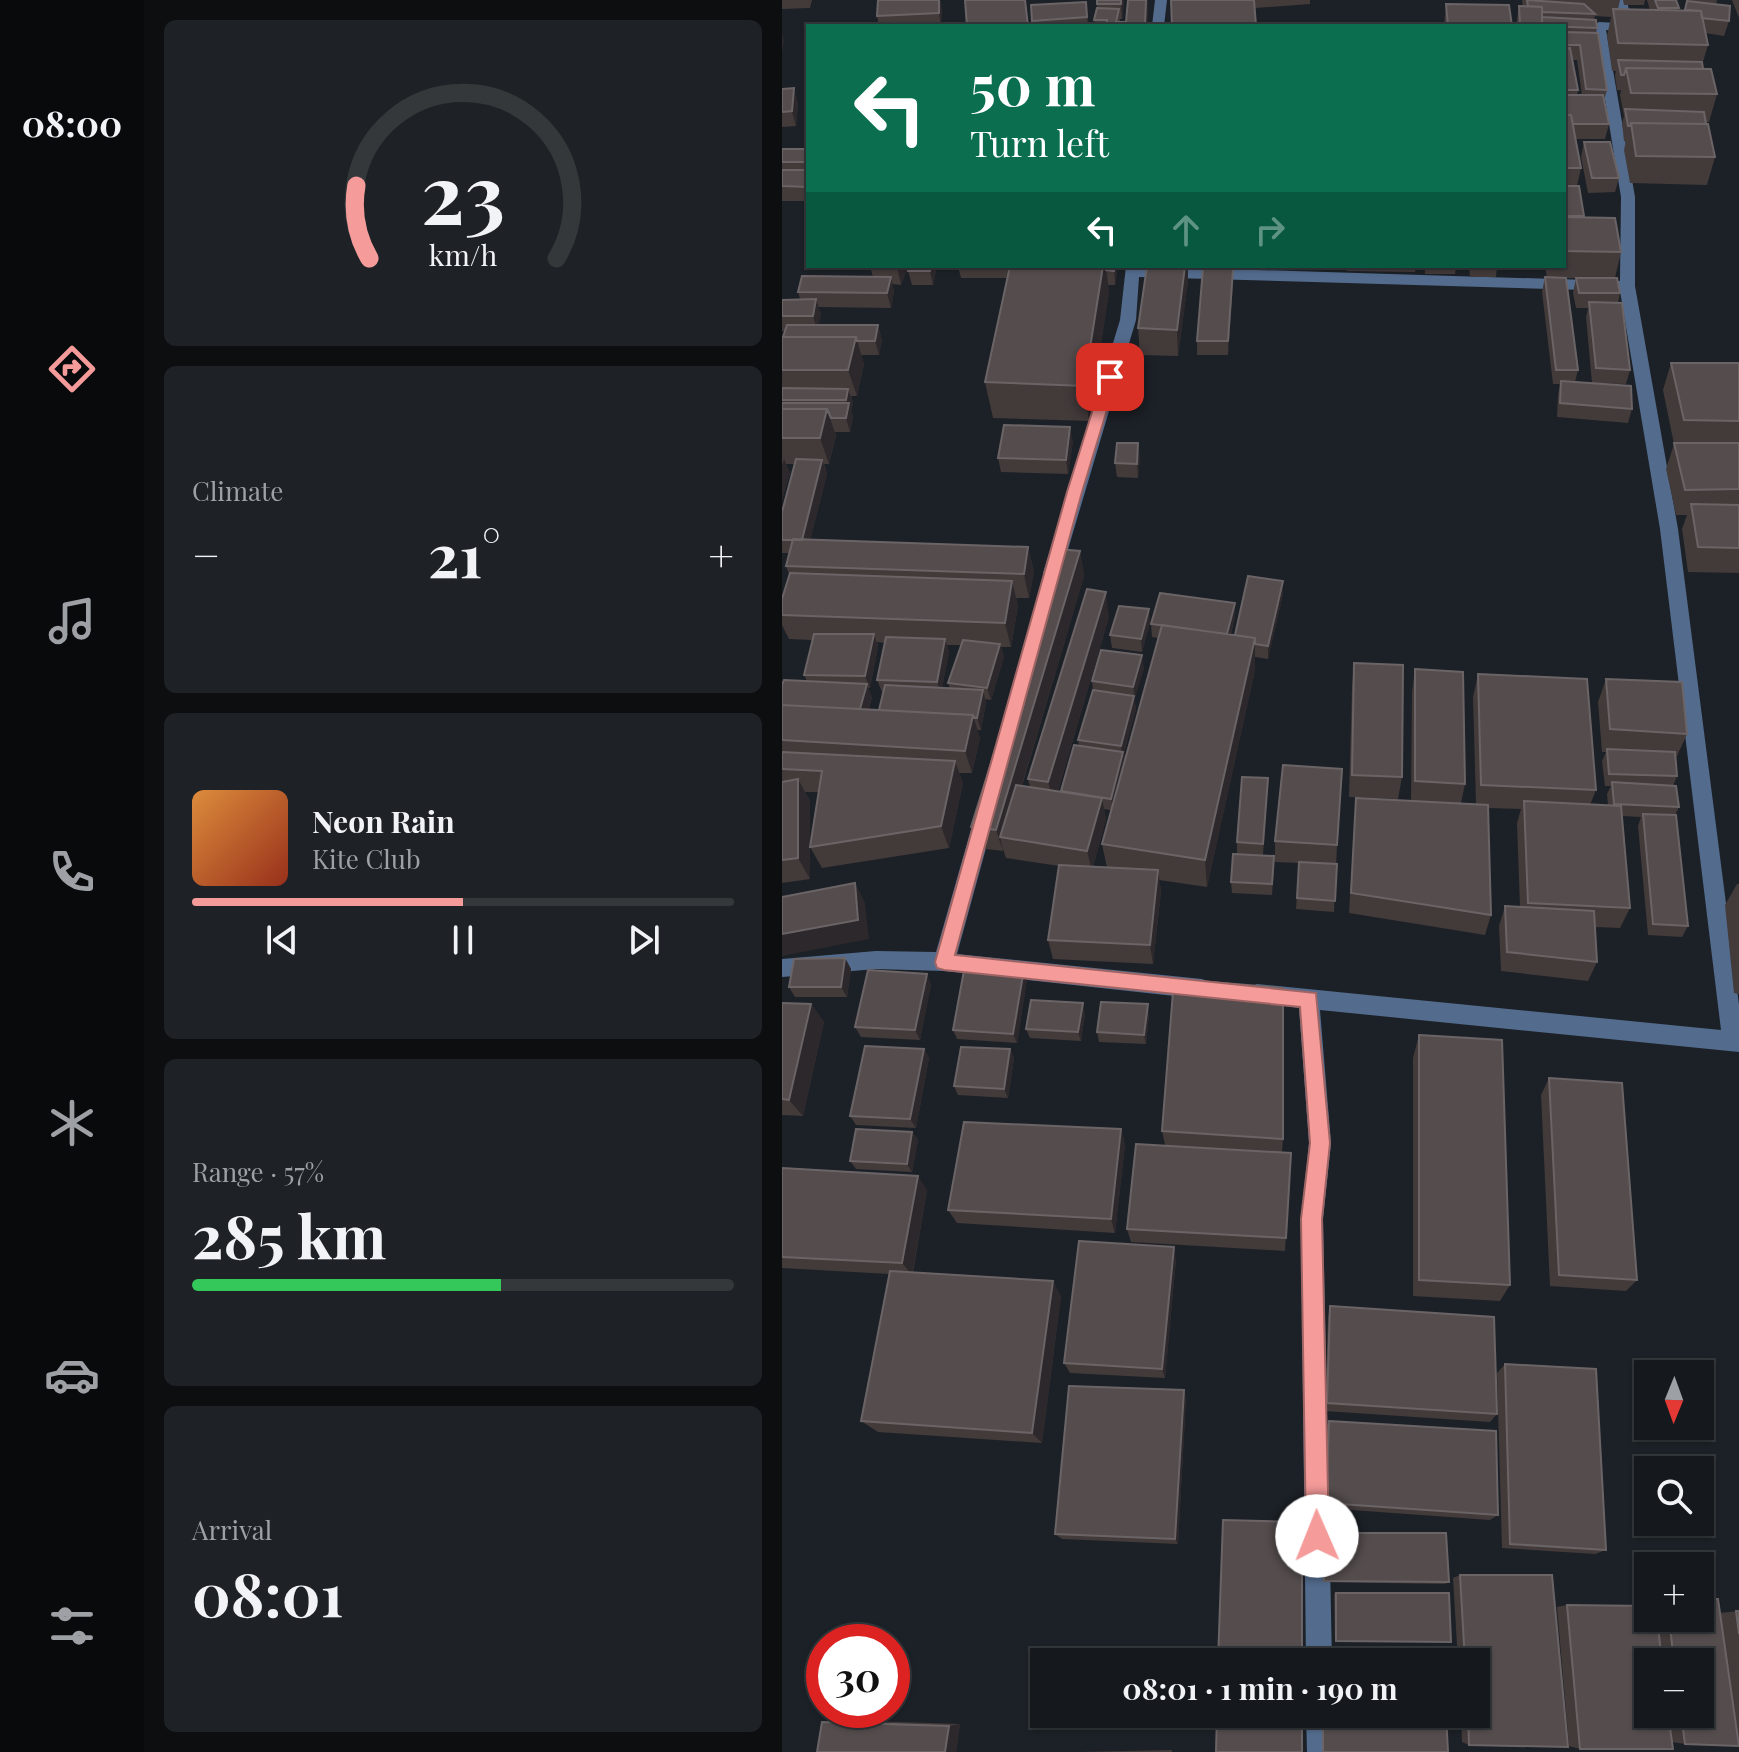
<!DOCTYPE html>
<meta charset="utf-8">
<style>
:root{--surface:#15191d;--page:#1e2226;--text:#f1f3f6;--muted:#9da0a4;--line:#34383b;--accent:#f59b9a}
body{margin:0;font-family:"Playfair Display",serif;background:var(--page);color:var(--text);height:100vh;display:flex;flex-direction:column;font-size:30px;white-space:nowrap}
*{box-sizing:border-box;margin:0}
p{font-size:26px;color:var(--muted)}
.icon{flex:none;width:44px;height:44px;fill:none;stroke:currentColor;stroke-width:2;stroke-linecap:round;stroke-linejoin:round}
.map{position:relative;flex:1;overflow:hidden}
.side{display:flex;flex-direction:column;gap:20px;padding:20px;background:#0c0e10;width:638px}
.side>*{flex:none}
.hud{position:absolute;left:24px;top:24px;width:760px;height:244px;border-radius:0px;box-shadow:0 2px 6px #0004,0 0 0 2px var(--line);background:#0b6e4f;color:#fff;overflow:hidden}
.needle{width:52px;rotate:181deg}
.buttons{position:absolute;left:852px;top:1360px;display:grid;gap:16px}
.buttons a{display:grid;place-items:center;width:80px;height:80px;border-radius:0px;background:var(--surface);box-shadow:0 2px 6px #0004,0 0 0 2px var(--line);font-size:40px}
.speed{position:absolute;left:24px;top:1624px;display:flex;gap:16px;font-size:40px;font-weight:700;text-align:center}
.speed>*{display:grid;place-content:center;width:104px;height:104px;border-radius:50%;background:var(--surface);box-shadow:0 2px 6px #0004,0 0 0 2px var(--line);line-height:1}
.speed .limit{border:12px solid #d22;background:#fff;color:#111}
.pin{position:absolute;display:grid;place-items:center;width:68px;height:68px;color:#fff;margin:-34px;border-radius:16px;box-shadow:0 4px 12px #0006}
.me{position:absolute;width:88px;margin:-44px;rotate:359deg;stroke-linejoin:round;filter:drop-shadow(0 0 6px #0008)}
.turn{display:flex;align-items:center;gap:28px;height:168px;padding:0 32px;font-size:36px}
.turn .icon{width:104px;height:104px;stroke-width:2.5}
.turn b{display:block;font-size:56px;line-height:68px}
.lanes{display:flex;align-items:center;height:76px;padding:0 32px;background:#0003;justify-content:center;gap:40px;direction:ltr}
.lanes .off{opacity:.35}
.big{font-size:60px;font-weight:700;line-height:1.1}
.side .widget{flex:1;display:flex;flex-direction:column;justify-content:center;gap:12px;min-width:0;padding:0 28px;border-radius:12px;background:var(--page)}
.side .dial{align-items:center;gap:0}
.dial svg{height:208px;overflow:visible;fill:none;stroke:var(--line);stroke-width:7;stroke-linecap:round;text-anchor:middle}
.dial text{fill:var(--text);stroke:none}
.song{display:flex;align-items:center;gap:24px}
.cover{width:96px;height:96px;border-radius:12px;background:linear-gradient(135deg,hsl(30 70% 55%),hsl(10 70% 35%))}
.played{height:8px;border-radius:4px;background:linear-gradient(90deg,var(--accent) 50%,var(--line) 50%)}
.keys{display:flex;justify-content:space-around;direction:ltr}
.heat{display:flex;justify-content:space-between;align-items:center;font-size:44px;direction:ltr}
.charge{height:12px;border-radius:6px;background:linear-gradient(90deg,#34c759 57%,var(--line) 0)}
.trip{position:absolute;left:248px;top:1648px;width:460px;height:80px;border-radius:0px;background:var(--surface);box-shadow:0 2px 6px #0004,0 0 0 2px var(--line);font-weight:700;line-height:80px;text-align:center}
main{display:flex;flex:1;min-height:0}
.menu{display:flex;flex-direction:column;width:144px;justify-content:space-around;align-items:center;background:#080a0c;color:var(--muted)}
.menu .icon{width:56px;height:56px}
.menu .on{color:var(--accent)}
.menu b{font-size:36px;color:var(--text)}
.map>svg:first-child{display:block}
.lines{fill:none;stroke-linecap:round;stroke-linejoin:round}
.minor{fill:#536c8e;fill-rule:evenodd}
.wall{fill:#433a3a;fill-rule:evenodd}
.shaded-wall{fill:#2c282b}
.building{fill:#544c4d;stroke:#6b6466;stroke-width:2}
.route{fill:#f59b9a;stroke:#9f6564;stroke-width:2}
</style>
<main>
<nav class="menu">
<b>08:00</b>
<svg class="icon on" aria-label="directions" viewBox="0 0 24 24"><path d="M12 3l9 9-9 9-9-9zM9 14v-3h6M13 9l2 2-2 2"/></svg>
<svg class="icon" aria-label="music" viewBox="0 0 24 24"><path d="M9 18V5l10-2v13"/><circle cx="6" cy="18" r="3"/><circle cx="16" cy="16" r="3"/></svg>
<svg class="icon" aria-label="phone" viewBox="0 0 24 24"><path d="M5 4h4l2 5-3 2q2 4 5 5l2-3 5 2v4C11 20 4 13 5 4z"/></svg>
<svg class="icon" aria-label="climate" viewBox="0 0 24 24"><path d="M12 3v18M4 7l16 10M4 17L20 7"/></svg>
<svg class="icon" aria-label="car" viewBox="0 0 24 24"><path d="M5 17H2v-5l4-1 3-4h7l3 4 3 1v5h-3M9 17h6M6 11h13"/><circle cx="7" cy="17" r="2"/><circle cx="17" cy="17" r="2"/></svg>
<svg class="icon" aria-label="filters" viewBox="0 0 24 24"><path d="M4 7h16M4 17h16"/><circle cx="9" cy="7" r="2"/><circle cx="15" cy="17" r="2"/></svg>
</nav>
<section class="side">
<div class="widget dial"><svg viewBox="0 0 100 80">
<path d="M14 69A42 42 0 1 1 86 69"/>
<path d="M14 69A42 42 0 0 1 9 41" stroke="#f59b9a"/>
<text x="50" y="56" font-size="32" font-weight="700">23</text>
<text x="50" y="72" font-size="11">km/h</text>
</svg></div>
<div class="widget"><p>Climate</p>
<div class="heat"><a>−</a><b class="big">21°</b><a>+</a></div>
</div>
<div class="widget">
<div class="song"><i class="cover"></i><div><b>Neon Rain</b><p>Kite Club</p></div></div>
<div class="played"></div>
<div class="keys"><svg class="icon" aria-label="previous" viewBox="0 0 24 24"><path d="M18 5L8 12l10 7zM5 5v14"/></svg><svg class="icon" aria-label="pause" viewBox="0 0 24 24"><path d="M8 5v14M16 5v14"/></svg><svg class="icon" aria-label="next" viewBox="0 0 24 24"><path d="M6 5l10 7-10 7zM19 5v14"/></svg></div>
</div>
<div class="widget"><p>Range · 57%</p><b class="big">285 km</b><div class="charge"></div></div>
<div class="widget"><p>Arrival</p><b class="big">08:01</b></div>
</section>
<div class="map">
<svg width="957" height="1752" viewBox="0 0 957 1752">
<rect width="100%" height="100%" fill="#1c2127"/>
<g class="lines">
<path class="minor" d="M373 0H385L382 26H370Z
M833 0H845L850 27 844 31 824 30 853 197V286L896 529 957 1005V1052L538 1010 549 1143 541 1219 550 1662H524L519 1219 527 1143 517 1008 468 1001 465 994 468 987 475 984 939 1030 878 529 838 291 357 277 354 320 279 573 270 580 261 573 338 320 344 266 838 281 839 197 811 26 817 22 837 23Z
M202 811 209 813 212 819 175 954 420 979 427 982 430 989 427 996 420 999 162 971 94 969 0 977V959L94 951 154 952 192 819 195 813Z
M524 1714H552L553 1752H525Z"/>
</g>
<path class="wall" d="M0 0H30L28 8 0 9Z
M158 0 160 7 159 26H97L95 16Z
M315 0H342L340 19H338V22H344L366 0 365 26H313L312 20 315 9Z
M389 0H528V4L473 8Z
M740 0H838L836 9 868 10 865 0H894L897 10H902L905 1 908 2V0H935L934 5 947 21 942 36 923 33 926 45 920 65 921 69 935 94 927 122H923L933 157 925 185 848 183 842 150 844 141H842L840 123 842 116 838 95 839 90H835L833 75 834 71H830L825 36 829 17 813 16 812 20 815 28 814 33 825 90 822 100 827 124 823 139H793L799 168 795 186 802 217 839 252 833 278 838 293 836 303 848 370 844 384 810 383 804 317 806 308H794L791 293 794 278H809H784L796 370 793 382 850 409 846 423 775 417 776 395 778 384H771L760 292 763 277 765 278 763 266H782V26H734L737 6H741ZM790 60H795L800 95H795L796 90Z
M841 0H863L862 5H842Z
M950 0H957V18Z
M304 2 306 24 308 26H250L249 5Z
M664 4 730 26H662Z
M0 89 16 103 14 126 0 127Z
M802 142 837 178 833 192 806 193 799 157Z
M0 149H26V201H0Z
M88 266H126L119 285 110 284 112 292 109 308 36 307 39 314 36 325H96L100 340 97 355H79L82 364 75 396H69L71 403 69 411 71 417 68 432H53L54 436 47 464H42L45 474 28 540 246 547 252 572 247 598H234L236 606 229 647H219L222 657 209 700 203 699 204 703 199 730H195L198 738 190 773H177L181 783 167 848 40 868 28 847 37 792H23L28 801V879L0 883V685L25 681 22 675 30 640 7 639 0 625V599L7 574 4 566 7 553H0V512L13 464H4L8 473 0 499V337L3 331H0V300L18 299 16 292 91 277ZM95 642 103 643 95 680 100 692H101L97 710 87 709 90 697 86 688H88L96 647ZM165 645H179L166 683 168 689 160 688 167 652Z
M155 266 151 285H130L126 271Z
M176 266H334L335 272 333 285H326L327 292 307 421 211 418 203 382 225 278H179Z
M361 266H544V269L406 267V281L396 356 358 355 356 328 365 267Z
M565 266H634L633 272 565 271Z
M643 266H674L673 274H643Z
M687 266H715L714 277H688Z
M451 269V283L446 355H415V341Z
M889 363H957V573L906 572 900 529 905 515H894L884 469 892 444 881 390Z
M291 441 286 474 219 472 216 458Z
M358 457 356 478 335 477 333 463Z
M298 551 302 576 240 786 248 787 246 779 327 617 276 791 279 792 297 746 296 740 311 691 310 681 362 668 352 699 354 709 342 753 343 761 376 638 370 637 369 624 453 616 449 634 453 635 501 581V594L486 659 473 657V670L425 887 377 880 379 891 371 964 271 959 266 940 277 866 224 858 221 849V851L196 848 189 827ZM322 809 329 810 320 844 325 868 311 867 324 819Z
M368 622 360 652 330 648 328 635Z
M572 663 620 777 616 799 567 797 570 687Z
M633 669 683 784 679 803 694 804 691 697 696 674 814 790 808 805H826L825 794 829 786H823L820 761 824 752H820L816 702 824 679 905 734 895 756H894L895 776 891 786 897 807 893 815 906 926 900 937 866 935 856 826 859 817 840 816 848 908 838 928 813 927 815 962 806 981 719 971 717 926 723 906 738 907 735 823 739 809 706 808 709 915 703 935 567 913 574 798 629 801 630 692Z
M486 778 481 855 455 854V842Z
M493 841 555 845 552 912 514 909 517 863 493 862Z
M492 867 490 895 450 893 449 882Z
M955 884H957V994L952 993 943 905Z
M63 958 69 969 65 997H13L7 987Z
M242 969 245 979 235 1043 175 1039 171 1030Z
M149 984 138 1040 79 1037 73 1027Z
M0 1003 29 1004 42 1022 21 1116 0 1115Z
M303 1013 299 1041 248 1038 244 1029Z
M367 1014 364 1044 317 1042 315 1032Z
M637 1035 728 1285 718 1301 631 1296V1058Z
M142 1049 147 1058 134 1128 74 1125 68 1116Z
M228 1049 232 1058 226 1098 176 1095 172 1086Z
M767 1078 855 1280 844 1291 768 1286 759 1095Z
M339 1129 343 1145 333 1233 175 1223 166 1210Z
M380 1131 501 1139 500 1152 509 1153 503 1251 349 1242 345 1229 383 1145Z
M130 1132 136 1140 130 1172 74 1169 68 1161Z
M0 1168 145 1190 131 1272 279 1296 260 1443 96 1432 79 1421 107 1274 0 1268Z
M394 1259 383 1378 288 1373 282 1363Z
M548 1306 715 1414 708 1422 543 1411 546 1317Z
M723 1364 824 1550 813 1554 720 1548 715 1373Z
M402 1390 404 1398 396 1544 280 1539 273 1534Z
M547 1421 716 1515 708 1520 542 1508 544 1429Z
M542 1533 667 1582 663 1584 541 1582 540 1535Z
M678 1575H770L786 1747 687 1745 680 1742 679 1714H694V1662H676L671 1578Z
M554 1593 666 1642H553L552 1594Z
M785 1605 866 1618H918L938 1613 957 1611V1746L903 1744 890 1742 798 1749 787 1746 775 1607ZM866 1662H918V1714H866Z
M540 1714H664L666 1752H540Z
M55 1720 178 1724 174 1752H35L40 1722Z
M390 1750V1752H298Z"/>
<path class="shaded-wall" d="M157 0H158L160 7 159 26 157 13Z
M339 0H342L340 19 339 4Z
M364 0H366L365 26H363Z
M0 33 2 41 0 54Z
M12 88 16 103 14 126 10 111Z
M115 266H126L119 285Z
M149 266H155L151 285 148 271Z
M321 266H324L327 292 307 421 302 386Z
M332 266H334L335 272 333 285Z
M403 266H406V281L396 356 395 330Z
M451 269V283L446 355V341Z
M109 277 112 292 109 308 105 293Z
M34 299 39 314 35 330 31 316Z
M96 325 100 340 97 355 93 341Z
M74 337 82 364 75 396 66 370Z
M66 389 71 403 69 411 71 417 68 432 64 418 66 406 64 400Z
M45 409 54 436 47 464 38 438Z
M288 427 291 441 286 474 284 460Z
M356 443 358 457 356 478 355 464Z
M2 459 8 473 0 499V466Z
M40 460 45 474 25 554 20 540Z
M246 547 252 572 247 598 242 574Z
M298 551 302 576 224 838 218 837 221 851 214 830Z
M230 581 236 606 229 647 223 623Z
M501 581V594L486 659V646Z
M324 592 327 617 272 804 266 782Z
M453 603V616L445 648V635Z
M367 609 368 622 360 652 359 639Z
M92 634 96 647 88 688 83 676Z
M473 638V670L425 887 423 860Z
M163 639 167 652 159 694 155 682Z
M218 644 222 657 209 700 205 688Z
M360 655 362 668 353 699 351 687Z
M85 684 90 697 83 723 78 711Z
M201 690 204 703 199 730 195 718Z
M352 696 354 709 342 753 343 764 331 811 329 799 340 757 339 746Z
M191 715 198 738 190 773 183 751Z
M173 761 181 783 167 848 159 826Z
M16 779 28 801V879L16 858Z
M320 798 324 819 310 871 305 851Z
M376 870 379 891 371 964 368 945Z
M73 883 83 903 87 939 0 956V934Z
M63 958 69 969 65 997 59 987Z
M242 969 245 979 235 1043 231 1034Z
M145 974 149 984 138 1040 133 1030Z
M301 1003 303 1013 299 1041 296 1032Z
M29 1004 42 1022 21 1116 7 1100Z
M366 1004 367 1014 364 1044 362 1035Z
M142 1049 147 1058 134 1128 128 1119Z
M228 1049 232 1058 226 1098 222 1089Z
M339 1129 343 1145 333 1233 329 1219Z
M130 1132 136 1140 130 1172 125 1164Z
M136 1176 145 1190 130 1275 120 1263Z
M392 1247 394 1259 383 1378 380 1369Z
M271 1281 279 1296 260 1443 250 1433Z
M402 1390 404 1398 396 1544 393 1539Z
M178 1724 174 1752H163L167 1726Z"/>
<path class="building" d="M96 0H157V13L95 16Z
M183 0H243L246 26H185Z
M315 0H339V4H315Z
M346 0H364L363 26H324L325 20H312L315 8 337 9 334 22H344Z
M389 0H472L474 26H390Z
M745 0 802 4 813 14 760 12V7L746 6Z
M873 0H894L897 8H876Z
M905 1 948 6 947 21 920 18 919 11 903 10Z
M304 2 305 17 250 21 249 5Z
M664 4 727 5 730 26H666Z
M737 6 760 7V26H738Z
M831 9 919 11 926 45 836 43Z
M760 17 814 20 815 28 760 26Z
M307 24V26H260Z
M782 32 816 33 825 90 804 89 798 45H782Z
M788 48 796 90H782V49Z
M26 51V82H24V52Z
M836 60 920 62 921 69 844 68 842 75H839Z
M844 68 929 69 935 94 849 93Z
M12 88 10 111 0 112V89Z
M782 95H821L827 124H791L789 115H782Z
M843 109 922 112 924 124 849 123 848 126H846Z
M782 115H789L799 168H782Z
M849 123 926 124 933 157 854 156Z
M802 142H828L837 178H810Z
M0 149H26V162H0Z
M0 170H26V187L0 186Z
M782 186H797L802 216H782Z
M782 217 833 218 839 252 782 251Z
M127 266H149L148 271H126Z
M228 266H321L302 386 203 382Z
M324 266H332V271L324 270Z
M365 266H403L395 330 356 328Z
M421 268 451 269 446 341H415Z
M20 276 109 277 105 293 16 292Z
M763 277 784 278 796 370H774Z
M794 278H835L838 293H797Z
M34 299 31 316H0V300Z
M807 302 840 303 848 370 814 368Z
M5 325H96L93 341H75L74 337H1Z
M0 337H74L66 370H0Z
M889 363H957V421L902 420Z
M779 381 849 386 850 409 778 403Z
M0 388 66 389 64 400H0Z
M0 403H67L64 418H49L45 409H0Z
M0 409H45L38 438H0Z
M222 425 288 427 284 460 216 458Z
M335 443H356L355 464 333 463Z
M892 443H957V489L903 490Z
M14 459 40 460 20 540H0V512Z
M909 504 957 505V548L916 547Z
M11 539 246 547 242 574 4 566Z
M276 549 298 551 214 830 189 827Z
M8 573 230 581 223 623 0 615V599Z
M466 576 501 581 486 646 473 644V638L453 635Z
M305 589 324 592 266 782 246 779Z
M378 593 453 603 445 634 369 624Z
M337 606 367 609 359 639 328 635Z
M380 625 473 638 423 860 320 844Z
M32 634H92L83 676 22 675Z
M104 637 163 639 155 682 95 680Z
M181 640 218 644 205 688 166 683Z
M319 650 360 655 351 687 310 681Z
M572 663 621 665 620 777 570 775Z
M633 669 681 672 683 784 633 781Z
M696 674 805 679 814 790 699 785Z
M824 679 900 682 905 734 828 729Z
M2 680 85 684 78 709 0 705V685Z
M103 685 201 690 195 718 191 717V715L97 710Z
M311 690 352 696 339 746 296 740Z
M0 705 191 715 183 751 0 740Z
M292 745 341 752 329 799 279 791Z
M825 749 893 752 895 776 827 774Z
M0 752 173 761 159 826 28 847 40 771 0 769Z
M501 765 560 769 555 845 493 841Z
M460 777 486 778 481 844 455 842Z
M16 779V858L0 860V782Z
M830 782 894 786 897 807 832 804Z
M234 785 320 798 305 851 218 837Z
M574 798 706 805 709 915 569 893Z
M742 801 839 806 848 908 746 903Z
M861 814 894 815 906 926 871 924Z
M451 854 492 856 490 884 449 882Z
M517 862 555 864 553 901 515 898Z
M277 865 376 870 368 945 266 940Z
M73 883 76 920 0 934V897Z
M723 906 812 911 815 962 725 952Z
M63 958 59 987H7L12 959Z
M183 965 242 969 231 1034 171 1030Z
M86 970 145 974 133 1030 73 1027Z
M392 979 501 988V1139L380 1131Z
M249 1000 301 1003 296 1032 244 1029Z
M319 1002 366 1004 362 1035 315 1032Z
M0 1003 29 1004 7 1100 0 1099Z
M637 1035 720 1040 728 1285 637 1280Z
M83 1046 142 1049 128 1119 68 1116Z
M179 1047 228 1049 222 1089 172 1086Z
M767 1078 840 1083 855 1280 777 1275Z
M182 1122 339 1129 329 1219 166 1210Z
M74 1129 130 1132 125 1164 68 1161Z
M354 1144 509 1153 504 1238 345 1229Z
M0 1168 136 1176 120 1263 0 1257Z
M297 1241 392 1247 380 1369 282 1363Z
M108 1271 271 1281 250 1433 79 1421Z
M548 1306 712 1317 715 1414 545 1403Z
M723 1364 814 1369 824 1550 728 1544Z
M287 1386 402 1390 393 1539 273 1534Z
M547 1421 714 1431 716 1515 544 1503Z
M441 1520 520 1522V1662H436Z
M542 1533H664L667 1582 542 1581Z
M678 1575H770L786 1747 687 1745 686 1714H694V1662H683Z
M554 1593H667L669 1642 554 1641Z
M918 1599H936L957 1746 903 1744 899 1714H918V1662H892L887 1618H918Z
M785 1605 866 1606V1618H875L880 1662H866V1714H886L891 1749H798Z
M954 1611H957V1634Z
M552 1656 664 1657V1662H552Z
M435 1714H520V1752H434Z
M541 1714H664L666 1752H541Z
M40 1722 167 1726 163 1752H35Z"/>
<path class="route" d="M328 372 335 377 300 492 173 955 534 993 548 1143 540 1219 547 1536 543 1544 535 1547 527 1544 524 1536 519 1219 528 1143 518 1007 162 970 155 968 153 962 285 492 321 377Z"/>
</svg>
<div class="buttons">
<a><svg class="needle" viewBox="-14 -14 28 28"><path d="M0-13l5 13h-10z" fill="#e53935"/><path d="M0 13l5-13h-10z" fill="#9da0a4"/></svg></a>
<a><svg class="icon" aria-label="search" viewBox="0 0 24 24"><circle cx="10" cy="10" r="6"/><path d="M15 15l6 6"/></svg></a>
<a>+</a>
<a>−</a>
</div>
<div class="speed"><div class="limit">30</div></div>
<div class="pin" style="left:328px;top:377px;background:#d93025"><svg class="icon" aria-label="arrive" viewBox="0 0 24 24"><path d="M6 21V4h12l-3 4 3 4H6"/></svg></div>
<svg class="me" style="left:535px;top:1536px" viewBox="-20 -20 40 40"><circle r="19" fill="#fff"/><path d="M0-13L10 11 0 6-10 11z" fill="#f59b9a"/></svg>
<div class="trip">08:01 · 1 min · 190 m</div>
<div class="hud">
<div class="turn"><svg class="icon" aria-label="left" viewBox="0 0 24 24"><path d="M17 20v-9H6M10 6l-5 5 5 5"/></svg><div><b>50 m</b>Turn left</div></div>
<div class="lanes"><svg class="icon" aria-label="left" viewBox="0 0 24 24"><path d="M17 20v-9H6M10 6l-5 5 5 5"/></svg><svg class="icon off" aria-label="ahead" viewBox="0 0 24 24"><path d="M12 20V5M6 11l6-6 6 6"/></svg><svg class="icon off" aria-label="right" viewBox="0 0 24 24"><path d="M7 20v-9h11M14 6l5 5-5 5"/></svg></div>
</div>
</div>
</main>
